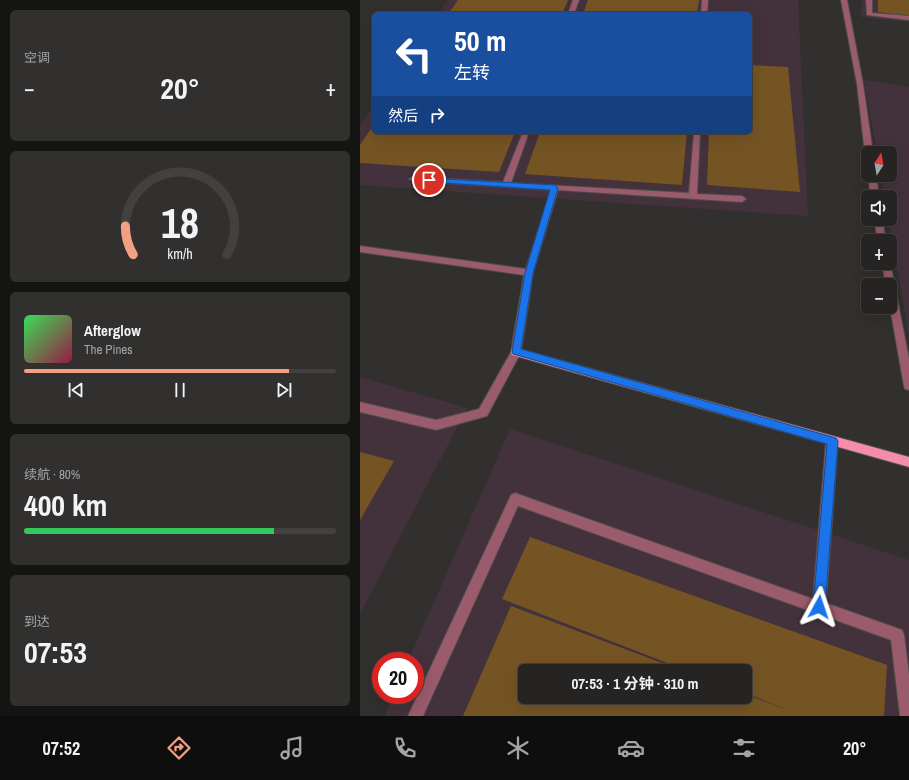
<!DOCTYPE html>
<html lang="zh">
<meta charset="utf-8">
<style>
:root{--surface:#252422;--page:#31302f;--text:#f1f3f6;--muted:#a3a4a5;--line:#424140;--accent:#f3a082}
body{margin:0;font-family:"Archivo Narrow","Noto Sans SC",sans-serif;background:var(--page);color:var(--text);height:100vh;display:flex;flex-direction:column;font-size:15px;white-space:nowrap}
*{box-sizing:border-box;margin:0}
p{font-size:13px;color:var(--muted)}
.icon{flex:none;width:22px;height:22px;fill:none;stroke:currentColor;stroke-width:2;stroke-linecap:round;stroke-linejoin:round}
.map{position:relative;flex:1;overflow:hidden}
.drawer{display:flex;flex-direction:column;gap:10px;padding:10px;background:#141413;width:360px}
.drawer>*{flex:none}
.guide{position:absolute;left:12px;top:12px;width:380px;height:122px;border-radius:6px;box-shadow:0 4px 16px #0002,0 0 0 1px var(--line);background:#1a4fa0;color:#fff;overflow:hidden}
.needle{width:26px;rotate:11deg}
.tools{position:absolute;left:501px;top:146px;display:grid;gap:8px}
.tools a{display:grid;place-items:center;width:36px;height:36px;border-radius:6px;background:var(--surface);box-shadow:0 4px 16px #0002,0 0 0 1px var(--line);font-size:20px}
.speed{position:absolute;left:12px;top:652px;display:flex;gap:8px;font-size:20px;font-weight:700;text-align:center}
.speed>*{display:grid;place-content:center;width:52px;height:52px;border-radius:50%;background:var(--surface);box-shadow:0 4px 16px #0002,0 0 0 1px var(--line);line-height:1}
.speed .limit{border:6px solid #d22;background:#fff;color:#111}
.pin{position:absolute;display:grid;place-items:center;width:34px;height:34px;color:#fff;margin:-17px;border:2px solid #fff;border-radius:50%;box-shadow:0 1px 4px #0007}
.me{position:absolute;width:44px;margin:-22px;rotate:5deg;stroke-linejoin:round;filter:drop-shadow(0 0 3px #0008)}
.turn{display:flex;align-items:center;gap:14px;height:84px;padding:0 16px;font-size:18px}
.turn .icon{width:52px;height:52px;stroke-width:2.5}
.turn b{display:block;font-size:28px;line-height:34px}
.then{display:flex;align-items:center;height:38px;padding:0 16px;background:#0003;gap:8px;font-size:15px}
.big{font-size:30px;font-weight:700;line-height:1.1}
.drawer .card{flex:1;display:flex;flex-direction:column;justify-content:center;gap:6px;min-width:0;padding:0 14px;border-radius:6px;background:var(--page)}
.drawer .dial{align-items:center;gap:0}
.dial svg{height:104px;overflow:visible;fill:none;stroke:var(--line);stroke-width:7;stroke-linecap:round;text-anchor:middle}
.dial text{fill:var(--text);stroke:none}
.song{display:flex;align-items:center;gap:12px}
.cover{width:48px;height:48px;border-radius:6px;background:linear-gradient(135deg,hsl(130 70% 55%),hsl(340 70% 35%))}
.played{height:4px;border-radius:2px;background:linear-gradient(90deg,var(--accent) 85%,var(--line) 85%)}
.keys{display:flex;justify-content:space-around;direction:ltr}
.heat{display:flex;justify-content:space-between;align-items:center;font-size:22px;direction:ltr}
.charge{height:6px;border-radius:3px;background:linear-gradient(90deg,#34c759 80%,var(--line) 0)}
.trip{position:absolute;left:158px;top:664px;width:234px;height:40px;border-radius:6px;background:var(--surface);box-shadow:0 4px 16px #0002,0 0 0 1px var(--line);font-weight:700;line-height:40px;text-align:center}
.tabs{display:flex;height:64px;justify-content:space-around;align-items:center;background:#0f0e0e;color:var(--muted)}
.tabs .icon{width:28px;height:28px}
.tabs .active{color:var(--accent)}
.tabs b{font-size:18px;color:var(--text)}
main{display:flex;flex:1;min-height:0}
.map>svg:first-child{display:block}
.industrial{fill:#43323c;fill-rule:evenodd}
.building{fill:#755424}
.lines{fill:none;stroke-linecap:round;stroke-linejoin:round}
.minor-casing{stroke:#4e4d4b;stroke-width:2}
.major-casing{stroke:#4e4d4b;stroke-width:2}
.minor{fill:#9a5b6c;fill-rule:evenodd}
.major{fill:#f48da9;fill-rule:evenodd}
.route{fill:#1a73e8;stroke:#114b97}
</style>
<main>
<section class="drawer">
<div class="card"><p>空调</p>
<div class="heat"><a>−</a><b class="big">20°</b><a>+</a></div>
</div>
<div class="card dial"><svg viewBox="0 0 100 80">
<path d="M14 69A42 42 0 1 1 86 69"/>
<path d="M14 69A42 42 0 0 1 8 47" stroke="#f3a082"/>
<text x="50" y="56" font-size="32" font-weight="700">18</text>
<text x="50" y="72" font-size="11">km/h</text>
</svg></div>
<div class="card">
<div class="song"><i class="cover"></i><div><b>Afterglow</b><p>The Pines</p></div></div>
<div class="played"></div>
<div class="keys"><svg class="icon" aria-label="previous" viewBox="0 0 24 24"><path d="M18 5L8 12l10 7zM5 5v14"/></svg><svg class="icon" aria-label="pause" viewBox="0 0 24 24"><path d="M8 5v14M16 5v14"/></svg><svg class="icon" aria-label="next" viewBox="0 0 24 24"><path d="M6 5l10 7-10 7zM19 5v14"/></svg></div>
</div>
<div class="card"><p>续航 · 80%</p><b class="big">400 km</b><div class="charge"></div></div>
<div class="card"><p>到达</p><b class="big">07:53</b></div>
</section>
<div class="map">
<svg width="549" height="716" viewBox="0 0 549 716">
<rect width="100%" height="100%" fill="#31302e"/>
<path class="industrial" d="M88 0H438L448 216 0 185V169L1 167H0V126L14 106V132H390V14H78Z
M502 0H549V22L501 17Z
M504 80 549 87V336L528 219H530V197H524L520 175H530V153H517Z
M0 377 107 408 0 614Z
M150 429 549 560V716H25L34 695H55V661H48ZM165 671H385V697H165Z"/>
<path class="building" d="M98 0H208L202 14H88Z
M228 0H339L337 14H223Z
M518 0H549V16L518 12Z
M390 65 428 67 440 192 347 185 349 132H390Z
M14 124V132H155L139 172 0 163V145Z
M180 132H327L322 185 165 174Z
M0 452 34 461 0 520Z
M170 537 527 665 524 716H103L151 606 323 671H165V697H385V694L433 712 385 693V671H328L142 599Z"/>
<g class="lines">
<g class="minor-casing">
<path id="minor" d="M213 0H219L214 14H208Z
M342 0H348L347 14H341Z
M481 0H487L503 84 513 153H508V155L505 153 497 84Z
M506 0H512V13L549 16V20L507 15Z
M163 132H169L151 183 329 193 334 132H340L337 194 382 196 386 199 382 202 198 190 173 273 161 352 127 416 76 430 0 412V402L76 420 119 409 151 352 164 275 0 252V246L166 269 191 190 53 181 49 179 53 177 143 182Z
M508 175H516L519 197H511Z
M514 219H522L526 241H518Z
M530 262 549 359V390L545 389 544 386 530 307V285H526L522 263Z
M472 436 476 437 478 441 466 603 542 630 544 635 549 675V716H540L531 640 158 506 63 716H48L151 495 155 493 453 599 466 441 468 437Z"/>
</g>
<g class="major-casing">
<path id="major" d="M156 348 549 457V467L152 355 151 352 152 349Z"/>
</g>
<use href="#minor" class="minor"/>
<use href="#major" class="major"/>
</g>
<path class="route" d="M66 178 195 185 198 188 173 273 161 349 476 438 478 441 465 607 463 611 459 613 454 611 453 607 467 444 153 354 152 352 165 273 190 190 69 182 66 181Z"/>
</svg>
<div class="tools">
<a><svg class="needle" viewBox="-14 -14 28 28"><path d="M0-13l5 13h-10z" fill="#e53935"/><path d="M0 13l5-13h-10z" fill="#a3a4a5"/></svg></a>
<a><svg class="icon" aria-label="sound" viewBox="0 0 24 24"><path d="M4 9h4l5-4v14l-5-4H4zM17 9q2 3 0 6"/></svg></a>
<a>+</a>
<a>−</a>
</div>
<div class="speed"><div class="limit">20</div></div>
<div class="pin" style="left:69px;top:180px;background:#d93025"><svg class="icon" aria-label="arrive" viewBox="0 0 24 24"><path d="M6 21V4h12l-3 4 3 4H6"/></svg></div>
<svg class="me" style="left:459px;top:607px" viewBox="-20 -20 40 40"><path d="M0-17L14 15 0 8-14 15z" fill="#1a73e8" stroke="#fff" stroke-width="4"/></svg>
<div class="trip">07:53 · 1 分钟 · 310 m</div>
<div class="guide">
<div class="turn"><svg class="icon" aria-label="left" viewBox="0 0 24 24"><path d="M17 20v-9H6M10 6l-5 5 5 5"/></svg><div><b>50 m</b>左转</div></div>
<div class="then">然后<svg class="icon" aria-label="right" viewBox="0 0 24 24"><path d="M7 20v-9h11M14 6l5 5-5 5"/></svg></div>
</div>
</div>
</main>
<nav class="tabs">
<b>07:52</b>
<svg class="icon active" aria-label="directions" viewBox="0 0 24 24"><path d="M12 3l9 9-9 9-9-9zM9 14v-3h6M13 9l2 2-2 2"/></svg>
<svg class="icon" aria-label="music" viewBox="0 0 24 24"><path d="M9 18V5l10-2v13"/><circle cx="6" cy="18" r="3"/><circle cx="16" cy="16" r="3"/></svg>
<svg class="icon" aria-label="phone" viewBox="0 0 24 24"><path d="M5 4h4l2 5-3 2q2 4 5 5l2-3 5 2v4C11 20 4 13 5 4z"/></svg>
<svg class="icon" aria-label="climate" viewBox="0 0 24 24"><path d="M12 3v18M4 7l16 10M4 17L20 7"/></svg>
<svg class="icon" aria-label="car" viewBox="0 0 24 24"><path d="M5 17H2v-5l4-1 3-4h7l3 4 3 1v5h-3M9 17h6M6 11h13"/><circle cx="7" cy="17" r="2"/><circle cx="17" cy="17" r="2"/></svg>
<svg class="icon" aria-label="filters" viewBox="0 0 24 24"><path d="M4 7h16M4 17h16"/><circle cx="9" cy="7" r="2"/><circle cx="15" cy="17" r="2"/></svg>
<b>20°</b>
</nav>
